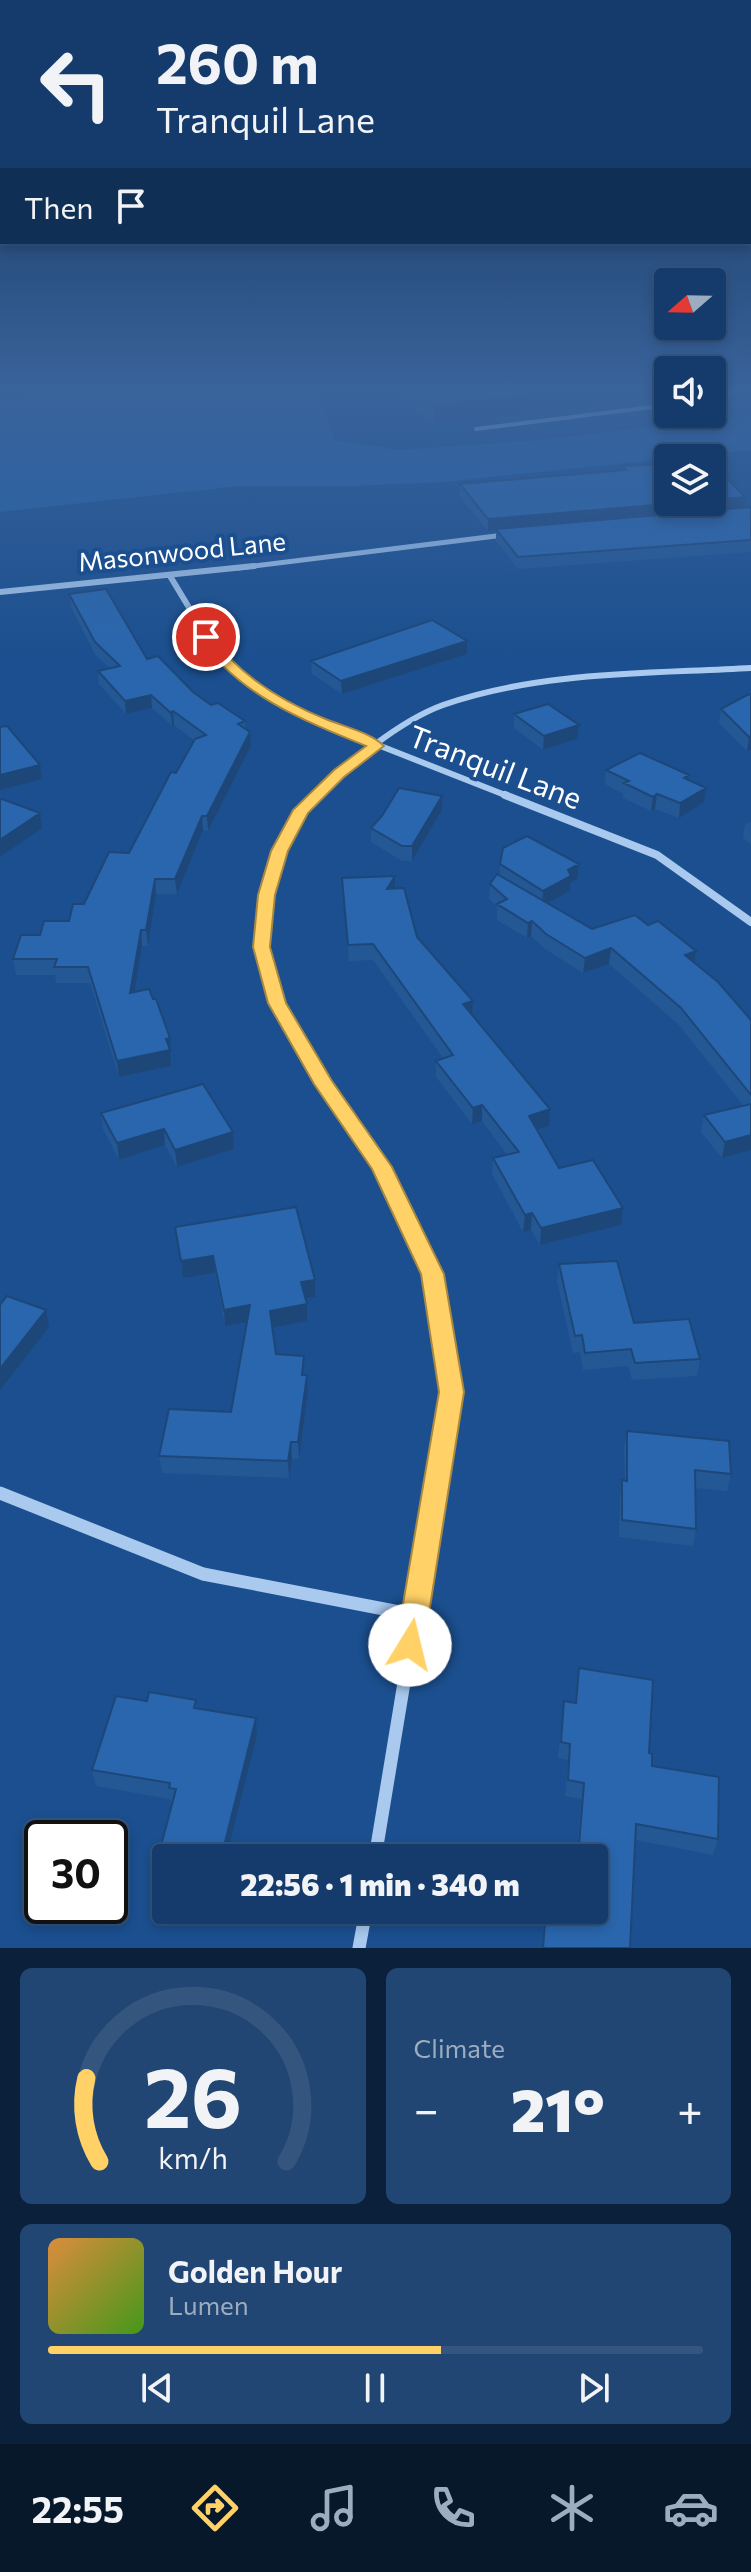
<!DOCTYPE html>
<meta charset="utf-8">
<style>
:root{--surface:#143b6b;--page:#214673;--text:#f1f3f6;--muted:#9dadc1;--line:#33557e;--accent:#ffd166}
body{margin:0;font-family:Commissioner,sans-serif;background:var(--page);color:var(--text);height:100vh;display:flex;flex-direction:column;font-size:30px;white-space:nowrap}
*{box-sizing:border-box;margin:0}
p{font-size:26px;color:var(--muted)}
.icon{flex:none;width:44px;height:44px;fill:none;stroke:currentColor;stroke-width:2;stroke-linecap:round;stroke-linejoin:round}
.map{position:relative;height:1948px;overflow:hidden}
.side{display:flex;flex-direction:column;gap:20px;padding:20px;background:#0b203b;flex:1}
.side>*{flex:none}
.guide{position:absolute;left:0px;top:0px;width:752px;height:244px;box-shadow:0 4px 12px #0003,0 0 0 2px var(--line);background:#143b6b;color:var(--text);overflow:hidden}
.needle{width:52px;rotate:250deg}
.fabs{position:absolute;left:654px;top:268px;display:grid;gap:16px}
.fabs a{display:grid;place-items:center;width:72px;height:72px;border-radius:8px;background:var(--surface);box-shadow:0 4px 12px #0003,0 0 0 2px var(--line);font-size:40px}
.speed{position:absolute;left:24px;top:1820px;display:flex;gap:16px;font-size:40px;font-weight:700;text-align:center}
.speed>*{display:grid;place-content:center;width:104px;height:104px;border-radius:50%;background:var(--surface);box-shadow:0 4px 12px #0003,0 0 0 2px var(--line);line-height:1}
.speed .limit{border:4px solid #111;border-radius:12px;background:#fff;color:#111}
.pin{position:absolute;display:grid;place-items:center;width:68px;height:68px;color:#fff;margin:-34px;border:4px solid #fff;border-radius:50%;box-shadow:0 2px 8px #0007}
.me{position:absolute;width:88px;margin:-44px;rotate:9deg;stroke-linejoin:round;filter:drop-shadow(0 0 6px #0008)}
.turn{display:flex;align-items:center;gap:28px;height:168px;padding:0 24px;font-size:36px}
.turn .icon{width:104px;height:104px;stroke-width:2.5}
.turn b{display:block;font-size:56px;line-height:68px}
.then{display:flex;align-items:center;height:76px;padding:0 24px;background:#0003;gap:16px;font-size:30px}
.big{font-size:60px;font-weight:800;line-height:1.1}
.side .tile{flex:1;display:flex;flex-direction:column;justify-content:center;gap:12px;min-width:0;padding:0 28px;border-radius:12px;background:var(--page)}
.side .dial{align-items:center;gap:0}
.dial svg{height:208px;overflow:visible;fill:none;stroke:var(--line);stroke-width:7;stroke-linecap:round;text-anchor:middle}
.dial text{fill:var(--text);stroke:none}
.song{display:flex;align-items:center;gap:24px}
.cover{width:96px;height:96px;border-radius:12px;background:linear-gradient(135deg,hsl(30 70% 55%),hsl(100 70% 35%))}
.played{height:8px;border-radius:4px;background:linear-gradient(90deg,var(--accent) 60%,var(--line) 60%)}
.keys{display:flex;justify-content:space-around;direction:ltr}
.heat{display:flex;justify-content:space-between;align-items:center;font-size:44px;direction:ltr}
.side .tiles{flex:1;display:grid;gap:20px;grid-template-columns:1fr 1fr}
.tile:last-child{grid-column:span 2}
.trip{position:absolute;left:152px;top:1844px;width:456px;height:80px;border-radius:8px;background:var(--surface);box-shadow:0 4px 12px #0003,0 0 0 2px var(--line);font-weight:800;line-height:80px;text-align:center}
.dock{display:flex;height:128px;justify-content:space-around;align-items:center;background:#08182b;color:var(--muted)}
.dock .icon{width:56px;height:56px}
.dock .active{color:var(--accent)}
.dock b{font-size:36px;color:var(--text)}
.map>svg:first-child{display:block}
.green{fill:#2461a8}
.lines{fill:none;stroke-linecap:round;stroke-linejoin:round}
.lane{stroke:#a9c9ee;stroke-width:4}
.street-far4{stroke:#a9c9ee;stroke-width:5}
.street-far3{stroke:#a9c9ee;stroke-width:6}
.street-far2{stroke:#a9c9ee;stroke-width:8}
.street-far1{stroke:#a9c9ee;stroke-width:10}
.street{stroke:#a9c9ee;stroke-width:13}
.wall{fill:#245895}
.shaded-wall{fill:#1d4779}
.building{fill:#2a66ad;stroke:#1d4779;stroke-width:2}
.route{fill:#ffd166;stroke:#a68842;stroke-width:2}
.labels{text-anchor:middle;stroke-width:8;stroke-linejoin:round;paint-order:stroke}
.far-street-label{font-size:26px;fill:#fff;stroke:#1b4f8f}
.street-label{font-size:30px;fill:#fff;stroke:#1b4f8f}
</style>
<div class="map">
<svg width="751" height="1948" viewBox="0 0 751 1948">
<rect width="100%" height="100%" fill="#1b4f8f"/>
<path class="green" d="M131 388H317L335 440 398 450 541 440 751 415V450L443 482 350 486H238L0 512V402Z"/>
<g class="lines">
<path class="lane" d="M712 400 724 399 732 393 722 388
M476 429 668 405"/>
<path class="street-far4" d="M238 568 504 535"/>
<path class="street-far3" d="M170 576 217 654 257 689 312 719 510 797
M0 592 254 566
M314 797C348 764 399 721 443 705 540 671 649 674 751 668"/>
<path class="street-far2" d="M316 795C296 815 282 841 274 868 267 893 260 921 262 947 267 998 300 1050 329 1091
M505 795 657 855 751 922"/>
<path class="street-far1" d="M327 1089 381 1167 432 1274 452 1392 440 1467"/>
<path class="street" d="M0 1493 203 1574 415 1615
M375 1858 440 1465
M359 1948 366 1910"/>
</g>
<path class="wall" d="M391 388H668L434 424Z
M622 466 745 497 744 508 751 507V552L518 569 496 541V531H488L459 496 460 484 622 470Z
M69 594 147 659 211 705 245 721V729L250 732 251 746 208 831 203 830 177 894H156L148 946H142L135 992 171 1054 170 1055 171 1066 119 1077 90 983H56L55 975H16L13 959 40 935 69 921 129 853 194 740 174 725 172 726 152 708 126 714 99 684 98 671 110 668 96 656 71 607Z
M467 654 342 694 312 674 311 661Z
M751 694V750L747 751 719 723 721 709Z
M514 714 577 739 543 750 514 728Z
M606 770 689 780 704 802 679 818 655 809 651 811 623 798V794L605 784Z
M442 796V810L412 861H402L371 842V828Z
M751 822V844L743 838 745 824Z
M500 864 577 879 570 883V891L547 903 592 929 648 925 696 951 694 963 751 1020V1150L722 1158 701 1132 704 1115 743 1105 678 1024 609 964 583 973 545 949 531 936 527 938 497 920V906L489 899 490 884 500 876Z
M395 876V889L417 937 473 1001 472 1016 549 1126 536 1130 559 1168 621 1225 540 1245 531 1230 523 1232 492 1174 493 1158 507 1155 482 1121 472 1124 436 1077V1061L443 1058 373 960 349 961 342 878Z
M101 1113 234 1149 177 1167 165 1145 119 1160 103 1129Z
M175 1227 315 1280V1297L305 1299 307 1321 272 1328 276 1354 304 1375 308 1392 299 1459H292L289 1478 162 1473 159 1456 231 1412 247 1323 225 1326 215 1273 183 1278Z
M559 1264 634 1323 700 1359 697 1376 632 1380 628 1366 583 1370 580 1352 573 1353 557 1281Z
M627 1431 731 1474 727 1491 695 1488 696 1529 693 1546 619 1537 620 1497 622 1480 625 1481 624 1448Z
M579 1668 649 1753 652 1766 718 1839 713 1855 636 1840 630 1948H542L545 1910H594V1858H577L581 1799 565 1796 568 1760 558 1758 564 1701 575 1703Z
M196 1700 197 1709 256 1718 257 1735 166 1858V1902L154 1900 151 1884 172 1804 170 1799 96 1786 92 1770 147 1701Z"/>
<path class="shaded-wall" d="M583 388H668V396L434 424V405Z
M745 497 744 509 488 531V519L691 502H712V500Z
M467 641V654L342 694 341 681Z
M151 695 152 708 126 714 125 701Z
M173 711 174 725 172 726 171 713Z
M579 725 577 739 543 750 544 736Z
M250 732 251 746 208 831 207 816Z
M751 736V750L747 751 749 737Z
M40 765 42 779 0 790V775Z
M706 788 704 802 679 818 680 803Z
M657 794 655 809 651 811 653 797Z
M442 796V810L412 861V846Z
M40 813 42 828 0 857V840Z
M202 816 203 830 177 894 175 879Z
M579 864 577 879 570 883V891L542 906 543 891 568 870Z
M395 876V891L387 889Z
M155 879 156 894 148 946 146 930Z
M532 921 531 936 527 938 528 923Z
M141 930 142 946 132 1009 130 993Z
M611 948 609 964 583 973 585 958Z
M696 951 694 967 685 955Z
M473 1001 472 1017 463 1004Z
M170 1038 171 1066 119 1077 117 1061Z
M482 1105V1121L472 1124 473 1108Z
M550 1109 549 1126 527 1133 529 1116Z
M164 1129 165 1145 119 1160 117 1143Z
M233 1132 234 1149 177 1167 175 1150Z
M751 1135V1150L722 1158 725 1142Z
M623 1208 621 1225 540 1245 541 1228Z
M532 1213 531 1230 523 1232 525 1215Z
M213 1256 215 1273 183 1278 181 1261Z
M315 1280V1297L302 1299 301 1282Z
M307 1304V1321L271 1328 270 1311Z
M250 1305 251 1322 225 1326 224 1310Z
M46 1310 49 1327 0 1390V1369Z
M307 1375 308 1392 299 1459 298 1442Z
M291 1442 292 1459 289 1478 288 1461Z
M256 1718 257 1735 226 1858H221Z"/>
<path class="building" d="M413 388H583L434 405Z
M712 463 745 497 712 500Z
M668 464V502H691L488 519 460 484 626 470 622 466Z
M751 507V540L518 557 496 529Z
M106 589 147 659 158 656 193 692 211 705 218 703 245 721 238 724 250 732 207 816H202L175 879H155L146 930H141L130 993 149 989 153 999H156L170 1038 166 1039 170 1050 117 1061 88 967H54L57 959H13L21 935H40L44 921H69L73 904H84L109 852 129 853 171 772 176 773 195 739 206 735 173 711 171 713 151 695 125 701 98 671 120 666 95 642 69 594Z
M432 620 467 641 341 681 311 661Z
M751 694V736L749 737 721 709 747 695Z
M548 704 579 725 544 736 514 714Z
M7 726 40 765 0 775V727Z
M640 753 689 775 684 778 706 788 680 803 657 794 653 797 624 783 629 781 606 770Z
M399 788 442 796 412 846H402L371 828 382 816Z
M2 799 40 813 0 840V800Z
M527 836 579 864 568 870 571 876 543 891 500 864 503 848Z
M497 874 592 929 635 915 648 925 658 921 696 951 685 955 718 982 751 1020V1095L681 1008 611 948 585 958 546 934 532 921 528 923 497 904 507 899 490 884Z
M395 876 387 889 404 888 417 937 473 1001 463 1004 550 1109 529 1116 559 1168 593 1160 623 1208 541 1228 532 1213 525 1215 493 1158 519 1152 482 1105 473 1108 436 1061 453 1055 373 944 348 945 342 878Z
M203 1084 233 1132 175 1150 164 1129 117 1143 101 1113Z
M751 1104V1135L725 1142 704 1115Z
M296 1207 315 1280 301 1282 307 1304 270 1311 276 1354 304 1356 302 1375H307L298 1442H291L288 1461 159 1456 169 1409 231 1412 250 1305 224 1310 213 1256 181 1261 175 1227Z
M617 1261 634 1323 689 1319 700 1359 635 1363 631 1349 585 1353 582 1335 575 1336 559 1264Z
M7 1296 46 1310 0 1369V1305Z
M627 1431 729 1441 731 1474 695 1470 696 1529 622 1520V1480L627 1481Z
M579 1668 653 1680 649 1753 652 1754V1766L719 1777 718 1839 636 1824 630 1948H543L546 1910H594V1858H578L584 1783 568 1780 570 1744 561 1742 564 1701 576 1703Z
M149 1692 196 1700 194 1708 256 1718 221 1858H166V1887L151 1884 176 1789 169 1788 170 1783 92 1770 116 1696 147 1701Z"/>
<linearGradient id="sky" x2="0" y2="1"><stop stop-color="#0f2b4f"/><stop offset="0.59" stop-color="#39639b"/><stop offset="1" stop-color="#39639b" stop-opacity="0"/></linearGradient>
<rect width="751" height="660" fill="url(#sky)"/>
<path class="route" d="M201 634H210C238 675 283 702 328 720 346 727 371 733 384 746L344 777 308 813 288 851 275 895 270 947 286 1003 332 1081 392 1167 444 1274 464 1392 424 1645 420 1654 410 1658 400 1654 396 1645 439 1392 421 1274 372 1169 314 1084 268 1003 253 947 258 895 271 851 293 810 334 770 366 746C304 721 238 695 199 637Z"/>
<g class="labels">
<g class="far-street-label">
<text transform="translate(182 552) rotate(-6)" y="9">Masonwood Lane</text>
</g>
<g class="street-label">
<text transform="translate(495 768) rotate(21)" y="10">Tranquil Lane</text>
</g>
</g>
</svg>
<div class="fabs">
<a><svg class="needle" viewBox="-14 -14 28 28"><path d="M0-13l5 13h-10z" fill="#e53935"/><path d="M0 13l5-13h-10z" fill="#9dadc1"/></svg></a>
<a><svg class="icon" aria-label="sound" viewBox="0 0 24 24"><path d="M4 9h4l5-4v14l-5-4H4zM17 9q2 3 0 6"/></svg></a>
<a><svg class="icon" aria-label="layers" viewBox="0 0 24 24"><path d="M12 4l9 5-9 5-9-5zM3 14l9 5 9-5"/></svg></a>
</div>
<div class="speed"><div class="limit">30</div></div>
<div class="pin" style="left:206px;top:637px;background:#d93025"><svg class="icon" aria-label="arrive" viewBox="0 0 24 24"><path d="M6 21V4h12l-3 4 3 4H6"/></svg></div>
<svg class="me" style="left:410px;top:1645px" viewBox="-20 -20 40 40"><circle r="19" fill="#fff"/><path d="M0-13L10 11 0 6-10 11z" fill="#ffd166"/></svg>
<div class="trip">22:56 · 1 min · 340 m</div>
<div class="guide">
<div class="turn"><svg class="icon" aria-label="left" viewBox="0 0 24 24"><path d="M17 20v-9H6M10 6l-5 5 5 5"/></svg><div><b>260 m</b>Tranquil Lane</div></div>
<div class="then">Then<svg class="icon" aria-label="arrive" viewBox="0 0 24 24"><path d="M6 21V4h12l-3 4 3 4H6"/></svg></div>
</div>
</div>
<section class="side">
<div class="tiles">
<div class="tile dial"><svg viewBox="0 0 100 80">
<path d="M14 69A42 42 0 1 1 86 69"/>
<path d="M14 69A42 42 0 0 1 9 37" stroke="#ffd166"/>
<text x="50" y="56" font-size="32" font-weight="700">26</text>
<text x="50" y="72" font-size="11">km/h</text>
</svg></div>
<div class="tile"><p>Climate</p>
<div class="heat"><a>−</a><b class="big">21°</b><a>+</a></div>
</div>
<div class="tile">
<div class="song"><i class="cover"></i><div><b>Golden Hour</b><p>Lumen</p></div></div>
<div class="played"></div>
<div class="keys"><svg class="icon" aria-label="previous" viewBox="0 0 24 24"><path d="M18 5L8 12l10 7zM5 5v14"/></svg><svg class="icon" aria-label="pause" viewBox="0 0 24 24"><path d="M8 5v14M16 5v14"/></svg><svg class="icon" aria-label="next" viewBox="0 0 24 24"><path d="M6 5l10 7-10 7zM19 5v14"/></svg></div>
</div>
</div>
</section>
<nav class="dock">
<b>22:55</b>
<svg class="icon active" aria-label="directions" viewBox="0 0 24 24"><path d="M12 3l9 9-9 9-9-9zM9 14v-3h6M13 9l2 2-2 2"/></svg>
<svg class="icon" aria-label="music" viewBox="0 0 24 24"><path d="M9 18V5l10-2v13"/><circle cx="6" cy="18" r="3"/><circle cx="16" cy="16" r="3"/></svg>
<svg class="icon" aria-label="phone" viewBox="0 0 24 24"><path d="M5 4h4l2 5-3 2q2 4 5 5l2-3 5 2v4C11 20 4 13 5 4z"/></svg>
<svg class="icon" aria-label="climate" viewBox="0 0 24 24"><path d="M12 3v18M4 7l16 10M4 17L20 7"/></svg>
<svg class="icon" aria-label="car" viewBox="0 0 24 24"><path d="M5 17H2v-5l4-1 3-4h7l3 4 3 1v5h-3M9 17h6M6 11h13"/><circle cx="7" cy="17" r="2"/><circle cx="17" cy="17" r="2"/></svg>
</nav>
